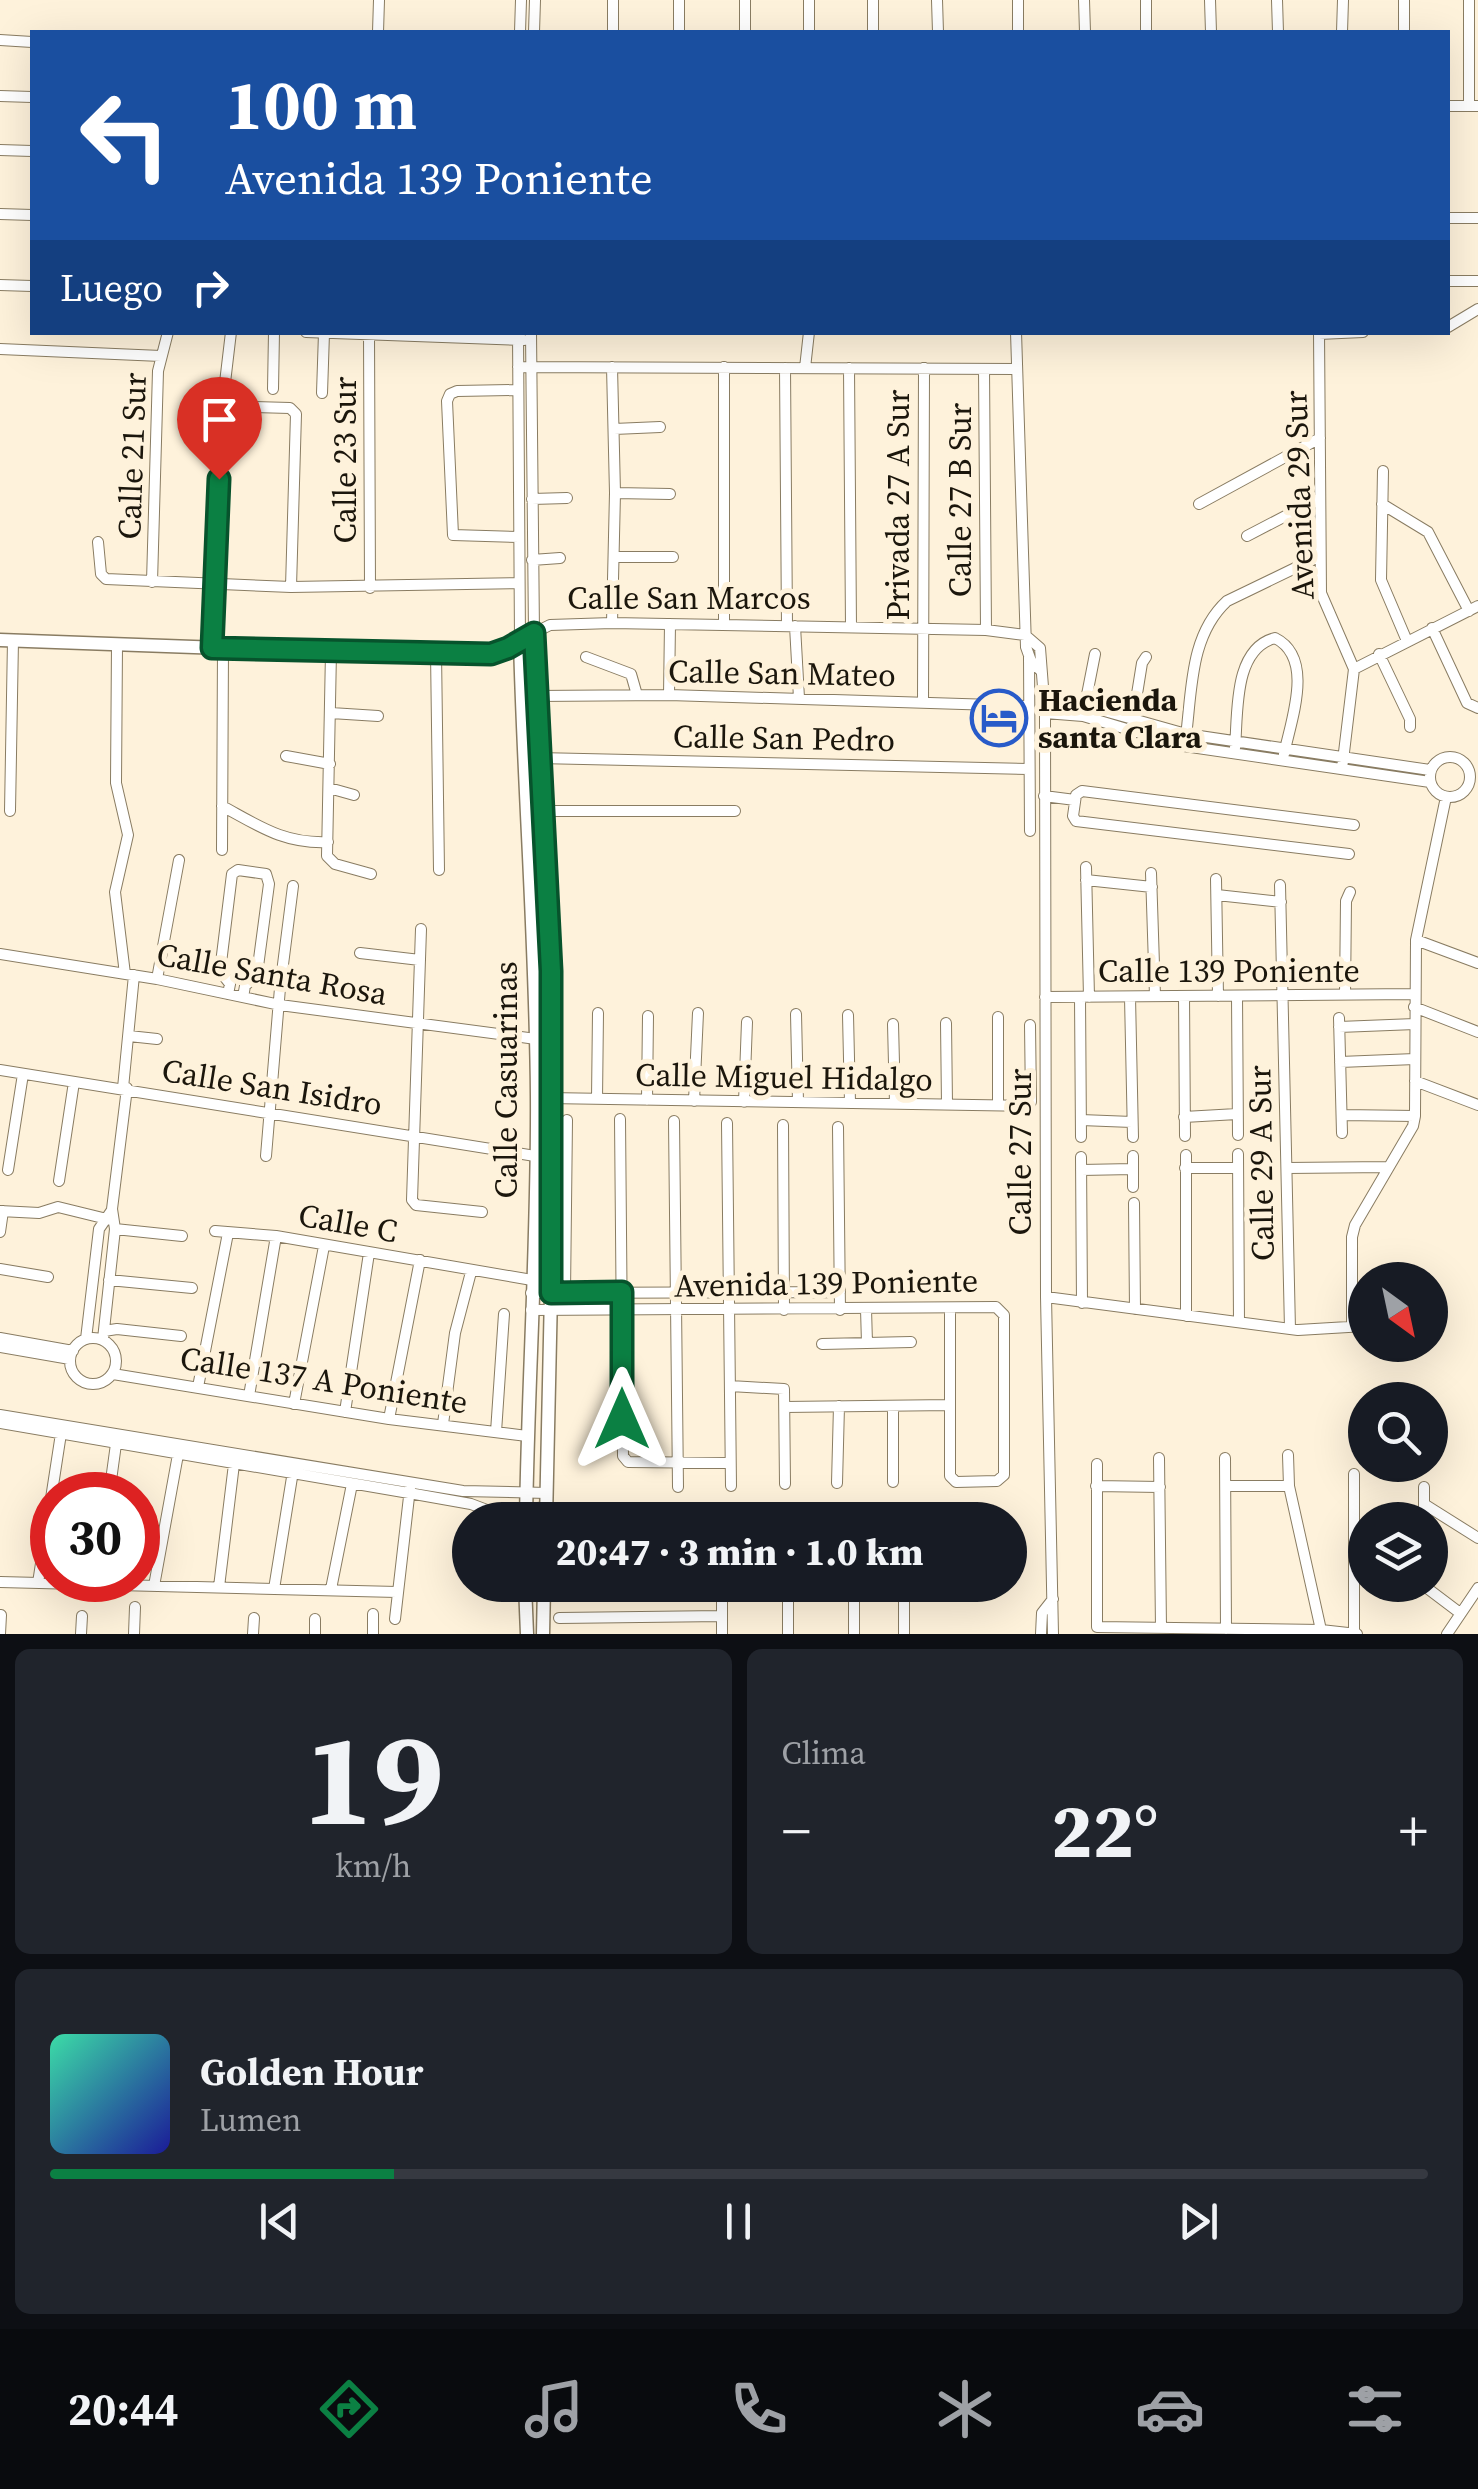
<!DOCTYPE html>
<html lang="es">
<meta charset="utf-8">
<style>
:root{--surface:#171b24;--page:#20242c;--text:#f1f3f6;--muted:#9ea1a6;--line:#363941;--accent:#0b8043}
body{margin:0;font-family:"Source Serif 4",serif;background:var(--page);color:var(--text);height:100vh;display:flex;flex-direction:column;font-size:38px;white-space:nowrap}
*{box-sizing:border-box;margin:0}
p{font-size:32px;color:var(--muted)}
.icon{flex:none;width:55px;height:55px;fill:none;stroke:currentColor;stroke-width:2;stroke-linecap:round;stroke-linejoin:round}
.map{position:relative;height:1634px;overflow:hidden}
.side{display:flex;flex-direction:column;gap:15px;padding:15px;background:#0d0f14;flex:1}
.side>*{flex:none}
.banner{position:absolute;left:30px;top:30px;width:1420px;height:305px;border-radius:0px;box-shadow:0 10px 40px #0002;background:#1a4fa0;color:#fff;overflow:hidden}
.needle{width:65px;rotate:147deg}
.tools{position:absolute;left:1348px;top:1262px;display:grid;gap:20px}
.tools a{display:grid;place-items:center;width:100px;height:100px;border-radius:50%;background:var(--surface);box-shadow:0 10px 40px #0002;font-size:50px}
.speed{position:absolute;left:30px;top:1472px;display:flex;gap:20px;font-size:50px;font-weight:700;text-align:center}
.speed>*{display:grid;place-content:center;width:130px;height:130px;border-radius:50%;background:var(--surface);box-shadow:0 10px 40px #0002;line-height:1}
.speed .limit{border:15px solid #d22;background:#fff;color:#111}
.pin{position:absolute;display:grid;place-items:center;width:85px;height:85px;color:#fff;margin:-102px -42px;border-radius:50% 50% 50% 0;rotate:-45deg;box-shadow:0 0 10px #0007}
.pin .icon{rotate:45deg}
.me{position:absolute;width:110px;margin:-55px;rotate:0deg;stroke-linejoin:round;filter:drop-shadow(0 0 8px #0008)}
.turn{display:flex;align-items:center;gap:35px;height:210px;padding:0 30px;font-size:45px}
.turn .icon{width:130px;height:130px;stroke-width:2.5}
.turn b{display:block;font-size:70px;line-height:85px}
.then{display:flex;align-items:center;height:95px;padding:0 30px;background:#0003;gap:20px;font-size:38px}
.big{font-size:75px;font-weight:800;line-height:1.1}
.side .widget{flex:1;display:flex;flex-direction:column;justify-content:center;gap:15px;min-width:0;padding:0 35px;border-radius:15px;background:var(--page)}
.side .dial{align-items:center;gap:0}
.dial b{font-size:130px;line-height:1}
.song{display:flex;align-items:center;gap:30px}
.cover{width:120px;height:120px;border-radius:15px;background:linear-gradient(135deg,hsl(160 70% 55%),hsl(240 70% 35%))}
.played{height:10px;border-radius:5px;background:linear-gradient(90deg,var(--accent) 25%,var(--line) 25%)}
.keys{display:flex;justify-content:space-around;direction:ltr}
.heat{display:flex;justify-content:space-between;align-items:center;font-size:55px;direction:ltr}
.side .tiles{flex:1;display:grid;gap:15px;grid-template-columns:1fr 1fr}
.widget:last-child{grid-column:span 2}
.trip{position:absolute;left:452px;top:1502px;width:575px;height:100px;border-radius:50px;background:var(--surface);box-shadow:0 10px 40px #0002;font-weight:800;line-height:100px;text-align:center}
.tab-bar{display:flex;height:160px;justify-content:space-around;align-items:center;background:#090b0e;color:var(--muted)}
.tab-bar .icon{width:70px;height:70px}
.tab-bar .current{color:var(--accent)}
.tab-bar b{font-size:45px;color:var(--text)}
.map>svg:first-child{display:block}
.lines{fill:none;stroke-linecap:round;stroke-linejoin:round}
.minor-casing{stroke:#897c62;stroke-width:12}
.major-casing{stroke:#897c62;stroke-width:15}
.minor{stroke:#fff;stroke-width:10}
.major{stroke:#fff;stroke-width:12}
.route-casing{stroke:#07532c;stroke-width:25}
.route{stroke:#0b8043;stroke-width:18}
.labels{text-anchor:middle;stroke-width:10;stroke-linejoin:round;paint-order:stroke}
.street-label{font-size:32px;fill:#1b160c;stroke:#fef2db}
.poi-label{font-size:32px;font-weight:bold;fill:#1b160c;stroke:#fef2db;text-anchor:start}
</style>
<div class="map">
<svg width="1478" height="1634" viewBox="0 0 1478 1634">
<rect width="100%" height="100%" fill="#fef2db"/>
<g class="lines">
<g class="minor-casing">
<path id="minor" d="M745 0V32
M809 0V32
M873 0V32
M937 0 938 32
M1084 0 1085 32
M1146 0V32
M1210 0 1211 32
M1277 0 1278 32
M1404 0V32
M1469 0V105
M378 32 379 0
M520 32 521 0
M534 32 535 0
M613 32V0
M679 32V0
M1018 32V0
M1342 32 1343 0
M0 40 32 42
M0 96 32 97
M1448 106H1478
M0 150 32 151
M0 214 32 215
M1448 218H1478
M1448 281H1478
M0 285 32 286
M1448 327 1478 309
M306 332 524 340
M369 332 370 588
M518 332 520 641
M531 332 534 633 550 625 612 623 986 630 1025 635 1040 648 1045 713 1046 1297 1053 1634
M1016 332 1026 647 1031 661 1040 670
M1319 332 1321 593 1354 669 1342 769
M1319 334 1363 332
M0 349 161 356
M518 367 1017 369
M785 368 787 625
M805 368 809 332
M849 368 851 627
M984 369 986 630
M273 389 274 332
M517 390 457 391 450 394 447 401 453 535 519 537
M322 393 324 333
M191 405 290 408 296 414 291 587
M614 429 660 427
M1383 471 1381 580 1407 641
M615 493 670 494
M532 499 567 498
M1199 504 1320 438
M1382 504 1428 532 1469 611
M1247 536 1320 498
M98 542 101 574 106 579 291 587 519 583
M615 557H673
M532 560 560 558
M152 582 158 371 168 332
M612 623 615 493 612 367
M724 625V367
M795 626 799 698
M1432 628 1467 703 1478 708
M117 645 116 783 128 835 115 892 125 974
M213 648 222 408 231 332
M331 652 327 856 335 864 371 874
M436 653 439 870
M1379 654 1410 719V727
M586 657 631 674 637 695
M1029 657 1030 831
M1354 669 1478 606
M1044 694 1186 734 1430 770
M669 695 670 624
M536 696 669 695 1027 706
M923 702 924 368
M1084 710 1095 654
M331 713 378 716
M1045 713 1083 716 1184 746 1430 782
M1132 725 1142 663 1146 657
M1186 736C1192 689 1190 635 1227 601L1320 556
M1235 748C1238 713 1233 649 1275 638 1315 658 1291 720 1284 754
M286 756 330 764
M1430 777a20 20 0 1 1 40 0a20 20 0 1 1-40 0Z
M538 758 1028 769
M329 788 354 795
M1044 796 1075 800
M222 806C259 826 284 844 328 842
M10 811 13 640
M542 811H735
M222 850 223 648
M1349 854 1076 821 1073 816 1076 795 1082 791 1354 825
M1086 867 1089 997
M1151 873 1155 996
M1216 879 1218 996
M1086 880 1152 887
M1280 885 1290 1329
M1217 895 1281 902
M421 929 412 1200 416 1205 482 1212
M1416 940 1478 963
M360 953 420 960
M0 954 157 979 280 1005 536 1039
M157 979 179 860
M228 994 230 984 220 971 232 874 238 870 266 874 269 884 257 974 245 986 243 997
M1345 995 1346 901 1350 892
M1184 996 1185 1136
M1237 996 1238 1135
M1045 997 1414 994
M1080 997 1081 1137
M1130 997 1133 1137
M1414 1007 1478 1032
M796 1014 798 1101
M848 1015 850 1102
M998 1017V1105
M1339 1018 1342 1133
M946 1023 947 1104
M893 1024 895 1103
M1339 1027 1415 1024
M129 1036 157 1039
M1340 1062 1415 1059
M0 1070 535 1156
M1415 1081 1478 1105
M123 1088 134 975
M548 1098 1027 1106 1031 1102 1030 1025
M597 1099 598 1013
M647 1100 648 1016
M694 1101 698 1013
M744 1102 747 1022
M1342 1115 1415 1116
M1184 1117 1237 1114
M620 1119 623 1456 628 1462 730 1463
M1081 1120 1132 1122
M674 1121 678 1487
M727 1123 731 1486
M783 1125 784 1310
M838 1127 840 1310
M1238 1154 1239 1322
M266 1156 280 988 293 886
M1133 1156V1187
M1081 1157 1082 1303
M1185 1168H1238
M1287 1168 1388 1167
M8 1170 23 1074
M1081 1170 1133 1169
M59 1181 74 1082
M1134 1203 1135 1309
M0 1211 39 1213 58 1207 111 1220
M115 1229 182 1236
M215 1231 276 1236 532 1280
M0 1232 3 1211
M0 1269 48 1277
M109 1280 192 1288
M531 1293 840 1292
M565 1293 567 1120
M1046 1297 1298 1330 1365 1326
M866 1309 867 1343
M531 1310 996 1307 1004 1315V1475L997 1481 956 1482 950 1476V1308
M1186 1316V1155
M1352 1327V1237L1355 1225 1413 1126 1415 1116 1416 940 1446 797
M104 1331 117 1329 181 1336
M0 1338 73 1351
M70 1361a23 23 0 1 1 46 0a23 23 0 1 1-46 0Z
M86 1339 99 1229 112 1210
M103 1339 115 1229 112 1209 127 1088
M822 1344 911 1342
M0 1347 70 1359
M113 1374 389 1419 527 1436
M730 1386 784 1389 785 1484
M198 1387 228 1233
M249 1396 276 1236
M294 1404 324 1246
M893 1406V1482
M785 1407 950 1405
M345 1412 369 1253
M0 1415 463 1491 547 1493
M389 1419 420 1260
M0 1423 409 1493 471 1504 495 1513 546 1507
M443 1424 455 1333 471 1272
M496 1432 504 1314
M1288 1455 1289 1486 1321 1630
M1159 1458 1161 1628
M1225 1458 1226 1629
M1097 1464V1627L1321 1630 1357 1634
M837 1483 839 1406
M1096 1486 1160 1487
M1226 1486H1289
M1424 1487V1520
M109 1495 116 1444
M1424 1504 1478 1538
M0 1582 397 1592
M38 1583 62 1427
M1423 1585 1460 1613
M154 1586 179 1449
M219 1587 234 1464
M274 1589 293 1471
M331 1589 352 1484
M904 1593V1634
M854 1595V1634
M788 1598V1634
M559 1618 722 1616
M395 1619 410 1488
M1354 1632V1474
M0 1634 1 1615
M81 1634 82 1616
M134 1634 135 1607
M253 1634 254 1618
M315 1634V1619
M373 1634V1614
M722 1634V1600
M1041 1634 1042 1613 1053 1599
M1447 1634 1478 1588"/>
</g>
<g class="major-casing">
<path id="major" d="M0 640 331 652 491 654 534 633 551 971V1293L546 1520
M520 641C524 793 536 944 537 1096 538 1237 528 1379 526 1520
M525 1585 527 1634
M543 1634 544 1585"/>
</g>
<use href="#minor" class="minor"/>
<use href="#major" class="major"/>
</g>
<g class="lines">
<g class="route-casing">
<path id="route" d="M219 479 212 648 491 654 508 648 534 633 551 971V1293L622 1292V1419"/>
</g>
<use href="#route" class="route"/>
</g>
<defs>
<g id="hotel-ring" transform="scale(2.875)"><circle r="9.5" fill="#fef2db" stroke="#285bc9" stroke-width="1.5"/><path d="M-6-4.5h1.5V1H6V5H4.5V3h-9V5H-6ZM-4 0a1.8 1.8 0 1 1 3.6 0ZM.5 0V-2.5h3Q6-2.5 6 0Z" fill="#285bc9"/></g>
</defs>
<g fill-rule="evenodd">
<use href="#hotel-ring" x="999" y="718"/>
</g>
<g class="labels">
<g class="street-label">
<text transform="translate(132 456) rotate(-88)" y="11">Calle 21 Sur</text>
<text transform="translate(345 460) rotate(-90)" y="11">Calle 23 Sur</text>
<text transform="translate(1299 495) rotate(-92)" y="11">Avenida 29 Sur</text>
<text transform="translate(960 500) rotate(-90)" y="11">Calle 27 B Sur</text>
<text transform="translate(898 505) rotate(-90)" y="11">Privada 27 A Sur</text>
<text x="689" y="609">Calle San Marcos</text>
<text transform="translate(782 673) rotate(1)" y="11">Calle San Mateo</text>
<text transform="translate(784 738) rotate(1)" y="11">Calle San Pedro</text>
<text x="1229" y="982">Calle 139 Poniente</text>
<text transform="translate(272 974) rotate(10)" y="11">Calle Santa Rosa</text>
<text transform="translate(784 1077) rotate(1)" y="11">Calle Miguel Hidalgo</text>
<text transform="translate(506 1080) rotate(-90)" y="11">Calle Casuarinas</text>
<text transform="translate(272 1087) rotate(9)" y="11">Calle San Isidro</text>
<text transform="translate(1020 1152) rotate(-90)" y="11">Calle 27 Sur</text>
<text transform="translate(1261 1163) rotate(-91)" y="11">Calle 29 A Sur</text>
<text transform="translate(348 1223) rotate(10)" y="11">Calle C</text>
<text transform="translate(826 1283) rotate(-1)" y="11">Avenida 139 Poniente</text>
<text transform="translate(324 1380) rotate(9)" y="11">Calle 137 A Poniente</text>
</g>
<g class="poi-label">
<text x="1038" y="711">Hacienda<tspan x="1038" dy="37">santa Clara</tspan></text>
</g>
</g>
</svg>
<div class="tools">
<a><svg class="needle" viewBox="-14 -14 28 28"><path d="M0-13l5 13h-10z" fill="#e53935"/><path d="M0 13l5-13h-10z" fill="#9ea1a6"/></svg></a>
<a><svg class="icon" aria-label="search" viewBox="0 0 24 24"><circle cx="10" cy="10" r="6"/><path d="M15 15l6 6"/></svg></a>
<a><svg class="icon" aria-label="layers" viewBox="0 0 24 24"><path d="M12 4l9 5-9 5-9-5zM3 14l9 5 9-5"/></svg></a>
</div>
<div class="speed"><div class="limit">30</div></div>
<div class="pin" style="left:219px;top:479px;background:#d93025"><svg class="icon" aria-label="arrive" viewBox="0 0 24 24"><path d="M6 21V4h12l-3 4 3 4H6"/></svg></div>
<svg class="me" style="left:622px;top:1419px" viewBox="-20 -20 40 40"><path d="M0-17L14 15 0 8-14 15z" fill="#0b8043" stroke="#fff" stroke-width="4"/></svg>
<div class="trip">20:47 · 3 min · 1.0 km</div>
<div class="banner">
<div class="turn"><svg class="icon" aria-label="left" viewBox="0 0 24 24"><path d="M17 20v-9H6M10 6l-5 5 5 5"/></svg><div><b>100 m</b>Avenida 139 Poniente</div></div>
<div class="then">Luego<svg class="icon" aria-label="right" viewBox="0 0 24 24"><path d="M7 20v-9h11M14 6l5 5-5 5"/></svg></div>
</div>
</div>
<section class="side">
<div class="tiles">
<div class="widget dial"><b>19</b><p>km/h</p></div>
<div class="widget"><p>Clima</p>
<div class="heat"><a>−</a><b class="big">22°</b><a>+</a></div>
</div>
<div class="widget">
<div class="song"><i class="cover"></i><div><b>Golden Hour</b><p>Lumen</p></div></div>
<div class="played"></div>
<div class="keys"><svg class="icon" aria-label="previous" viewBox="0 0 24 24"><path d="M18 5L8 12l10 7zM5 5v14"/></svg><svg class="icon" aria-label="pause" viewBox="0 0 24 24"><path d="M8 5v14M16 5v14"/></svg><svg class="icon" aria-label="next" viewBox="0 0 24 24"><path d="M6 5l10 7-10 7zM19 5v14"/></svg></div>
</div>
</div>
</section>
<nav class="tab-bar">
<b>20:44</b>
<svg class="icon current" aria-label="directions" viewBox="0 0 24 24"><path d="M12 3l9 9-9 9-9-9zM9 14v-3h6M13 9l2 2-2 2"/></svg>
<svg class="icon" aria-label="music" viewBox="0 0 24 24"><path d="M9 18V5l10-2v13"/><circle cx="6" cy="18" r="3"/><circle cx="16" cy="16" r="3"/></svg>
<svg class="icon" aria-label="phone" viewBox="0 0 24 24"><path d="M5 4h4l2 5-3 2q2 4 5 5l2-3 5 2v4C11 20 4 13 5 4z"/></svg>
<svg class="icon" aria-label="climate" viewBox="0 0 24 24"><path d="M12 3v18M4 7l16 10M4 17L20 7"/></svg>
<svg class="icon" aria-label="car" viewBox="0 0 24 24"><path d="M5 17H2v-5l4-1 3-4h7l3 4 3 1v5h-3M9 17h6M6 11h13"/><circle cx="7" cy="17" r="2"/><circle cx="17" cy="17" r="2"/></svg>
<svg class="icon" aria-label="filters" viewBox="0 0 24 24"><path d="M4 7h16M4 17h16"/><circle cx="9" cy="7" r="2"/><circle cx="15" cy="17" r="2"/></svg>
</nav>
